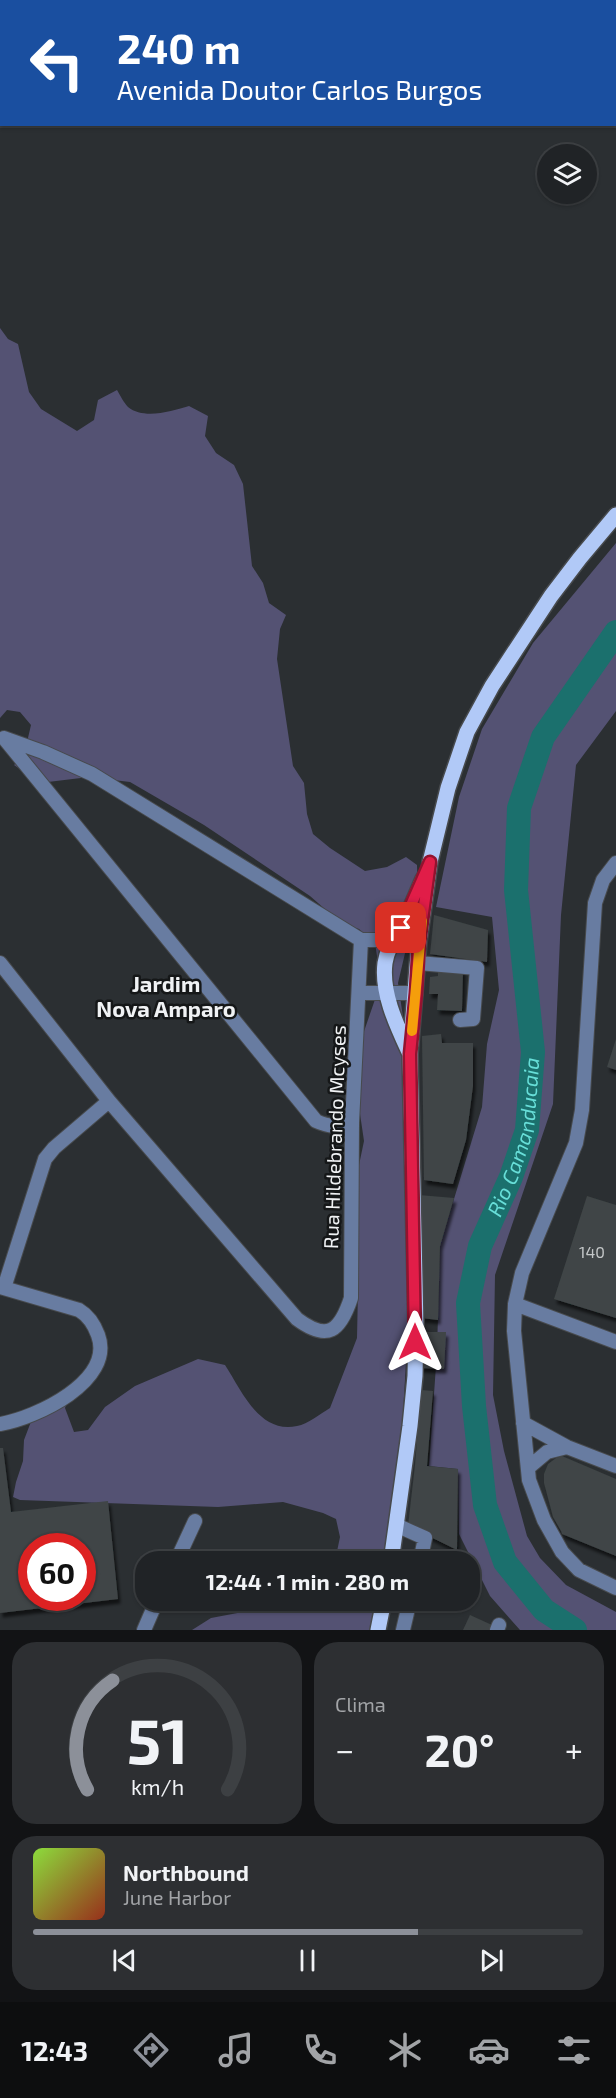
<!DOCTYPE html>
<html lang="pt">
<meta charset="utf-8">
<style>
:root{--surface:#202326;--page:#2d2f32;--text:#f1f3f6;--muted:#a2a4a7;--line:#3d4043;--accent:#8c9099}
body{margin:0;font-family:"Exo 2",sans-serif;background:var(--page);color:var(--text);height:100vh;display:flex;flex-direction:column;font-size:22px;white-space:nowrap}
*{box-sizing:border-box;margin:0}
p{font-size:20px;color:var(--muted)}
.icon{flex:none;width:33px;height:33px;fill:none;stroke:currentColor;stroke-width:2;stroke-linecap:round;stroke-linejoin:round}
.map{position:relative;height:1630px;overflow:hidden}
.details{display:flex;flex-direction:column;gap:12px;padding:12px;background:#121315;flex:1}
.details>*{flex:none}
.hud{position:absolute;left:0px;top:0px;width:616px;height:126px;box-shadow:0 2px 4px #0004,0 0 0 2px var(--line);background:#1a4fa0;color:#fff;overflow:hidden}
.buttons{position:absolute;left:537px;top:144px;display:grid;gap:12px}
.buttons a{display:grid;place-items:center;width:60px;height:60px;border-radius:50%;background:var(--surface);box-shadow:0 2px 4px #0004,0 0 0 2px var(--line);font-size:30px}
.speed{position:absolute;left:18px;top:1533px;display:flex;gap:12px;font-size:30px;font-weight:700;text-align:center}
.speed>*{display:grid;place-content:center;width:78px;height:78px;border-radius:50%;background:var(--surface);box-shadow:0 2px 4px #0004,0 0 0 2px var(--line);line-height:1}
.speed .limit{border:9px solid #d22;background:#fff;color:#111}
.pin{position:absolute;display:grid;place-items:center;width:51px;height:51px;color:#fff;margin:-26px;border-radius:12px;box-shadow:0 3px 9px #0006}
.me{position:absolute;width:66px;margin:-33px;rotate:0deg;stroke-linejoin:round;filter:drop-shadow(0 0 4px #0008)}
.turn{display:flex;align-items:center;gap:21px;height:126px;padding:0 18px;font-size:27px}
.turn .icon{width:78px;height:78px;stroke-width:2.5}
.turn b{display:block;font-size:42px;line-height:51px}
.big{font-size:45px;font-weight:700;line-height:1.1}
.details .card{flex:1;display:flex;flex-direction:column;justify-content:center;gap:9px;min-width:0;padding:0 21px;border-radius:24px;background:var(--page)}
.details .dial{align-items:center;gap:0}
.dial svg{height:156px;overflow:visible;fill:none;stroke:var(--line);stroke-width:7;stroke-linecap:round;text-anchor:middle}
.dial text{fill:var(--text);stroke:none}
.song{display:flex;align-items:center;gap:18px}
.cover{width:72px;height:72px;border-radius:9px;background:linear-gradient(135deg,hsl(90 70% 55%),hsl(10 70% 35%))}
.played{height:6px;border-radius:3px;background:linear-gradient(90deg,var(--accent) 70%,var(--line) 70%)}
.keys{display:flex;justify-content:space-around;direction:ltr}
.heat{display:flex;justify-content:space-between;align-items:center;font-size:33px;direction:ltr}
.details .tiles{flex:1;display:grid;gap:12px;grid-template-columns:1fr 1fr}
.card:last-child{grid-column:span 2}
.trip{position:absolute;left:135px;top:1551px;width:345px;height:60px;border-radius:24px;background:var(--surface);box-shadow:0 2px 4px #0004,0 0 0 2px var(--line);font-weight:700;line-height:60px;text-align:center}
.tabs{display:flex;height:96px;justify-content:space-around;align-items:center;background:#0d0e0f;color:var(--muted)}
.tabs .icon{width:42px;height:42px}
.tabs .current{color:var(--accent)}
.tabs b{font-size:27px;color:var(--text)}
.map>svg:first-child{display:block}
.green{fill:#545273}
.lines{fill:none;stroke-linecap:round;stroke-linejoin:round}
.river{stroke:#1b706d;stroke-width:24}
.building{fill:#3f4546;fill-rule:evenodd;filter:url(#shadow)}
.minor-casing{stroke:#474a4d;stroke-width:16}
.major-casing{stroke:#474a4d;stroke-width:18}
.minor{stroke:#687ca1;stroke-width:14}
.major{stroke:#b1c9f7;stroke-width:15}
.route-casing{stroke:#92132f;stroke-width:15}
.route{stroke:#e11d48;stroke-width:10}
.slow{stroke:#f59e0b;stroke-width:10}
.labels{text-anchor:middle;stroke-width:5;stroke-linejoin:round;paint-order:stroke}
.number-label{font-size:16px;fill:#c4c7c8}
.street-label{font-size:20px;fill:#f0f2f4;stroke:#151718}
.water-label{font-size:21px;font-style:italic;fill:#67ded8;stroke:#151718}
.quarter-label{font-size:22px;font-weight:bold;fill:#f0f2f4;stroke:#151718}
</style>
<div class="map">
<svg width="616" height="1630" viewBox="0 0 616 1630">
<defs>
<filter id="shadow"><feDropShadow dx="2.5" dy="4.5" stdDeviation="1.5" flood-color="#0009"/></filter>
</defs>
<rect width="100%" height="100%" fill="#2b2f32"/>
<path class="green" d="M0 328 8 339 18 344 29 392 41 409 77 431 94 420 98 400 117 390C120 395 124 403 128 407 144 420 172 411 189 406L208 416 205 436 216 453 234 465 243 484 252 566 263 583 269 603 286 615 280 629 277 659 293 766 304 783 307 814 313 834 330 848 365 871 387 867 406 857 417 865 418 898 398 983 408 1051 403 1122 415 1254 408 1328 401 1448 386 1561H335L340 1537 336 1519 323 1513 283 1502 218 1507 20 1500 13 1497 16 1482 23 1461 24 1440 32 1419 67 1402 65 1408 74 1432 88 1430 105 1407 135 1386 198 1359 225 1365C242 1391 259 1434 297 1426 308 1424 320 1414 330 1408L357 1338 359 1243 354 1189 364 1141 359 1107 360 1043 381 982 375 943 359 929 332 921 326 910 310 896 204 825 130 782 89 777 48 782 27 774 14 765 24 755 31 725 20 712 7 710 0 718Z
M616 543V711L576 765 561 915 553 1104 495 1275 493 1395 504 1451 527 1536 540 1558 566 1585 616 1612V1630H520L490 1596 459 1534 458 1469 429 1466 437 1351 440 1245 482 1107 487 1044 499 990 492 917 436 907 459 797 482 729 533 643Z
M300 1601H377L372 1630H192L211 1618Z"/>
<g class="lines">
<path class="river" id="s1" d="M575 1630 544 1610 505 1562 485 1505 474 1406 468 1303 480 1246 511 1177 527 1130 533 1052 516 890 519 808 543 737 616 632"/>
</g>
<path class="building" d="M434 915 488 930 487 962 430 954Z
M438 969 463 970 462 1011 437 1010 438 994H429L430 977 438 976Z
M441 1034 442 1043H473V1086L466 1140 453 1184 424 1180 422 1036Z
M616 1039V1070L607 1067Z
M419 1195 454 1198 440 1246 438 1320 421 1318Z
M587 1196 616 1205V1318L554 1299Z
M420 1332H446L444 1369 419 1368Z
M421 1390 433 1391 427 1466 458 1469 457 1550 408 1526 415 1465Z
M0 1448H3L11 1512 108 1501 118 1599 0 1613ZM32 1546H82V1598H32Z
M562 1456 616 1479V1556L562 1534 561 1531 553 1517 544 1483V1474L548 1464 556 1458Z
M470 1615 492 1625 490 1630H463Z"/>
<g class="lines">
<g class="minor-casing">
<path id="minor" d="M4 738 316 1121C329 1127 338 1127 352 1123
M4 738 43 752 92 774 361 940H407L419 942
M616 863 603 880 595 903 582 1110 576 1143 522 1273 515 1304 514 1331 529 1480 544 1520 562 1552 579 1570 616 1588
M0 963 109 1101 297 1319C328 1342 340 1331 351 1298L352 1123 361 940
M418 963 477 968 473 1019 460 1020
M360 993H416
M0 1287 79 1310C89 1316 94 1324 98 1335 115 1381 36 1418 0 1424
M4 1288 45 1159 54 1148 109 1101
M515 1304 616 1342
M523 1423 567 1447 616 1466
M528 1468 547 1452 567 1447
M396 1525 425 1538 420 1562
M176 1562 195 1521
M144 1630 157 1600
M403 1630 410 1600
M497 1630 499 1625"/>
</g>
<g class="major-casing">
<path id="major" d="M409 1052C397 1026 381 993 385 963 387 949 395 938 402 926 410 911 416 895 423 879
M391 1562 410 1426 415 1376 416 1326 410 1054 419 942 430 862 448 788 467 732 492 686 551 596 580 558 616 515
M378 1630 384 1600"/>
</g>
<use href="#minor" class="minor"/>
<use href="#major" class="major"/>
</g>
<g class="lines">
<g class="route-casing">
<path id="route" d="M401 928 430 862 419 942 416 993 410 1054 415 1342"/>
</g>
<use href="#route" class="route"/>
<path class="slow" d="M412 1031 422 921"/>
</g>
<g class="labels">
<g class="number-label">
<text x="592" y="1258">140</text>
</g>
<g class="street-label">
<text transform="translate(335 1137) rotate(-88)" y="7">Rua Hildebrando Mcyses</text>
</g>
<g class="water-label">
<text dy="7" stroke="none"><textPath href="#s1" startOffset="536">Rio Camanducaia</textPath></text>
</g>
<g class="quarter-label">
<text x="166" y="992">Jardim<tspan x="166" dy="25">Nova Amparo</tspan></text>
</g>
</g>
</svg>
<div class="buttons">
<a><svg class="icon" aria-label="layers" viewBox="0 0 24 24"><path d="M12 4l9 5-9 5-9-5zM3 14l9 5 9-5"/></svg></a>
</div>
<div class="speed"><div class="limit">60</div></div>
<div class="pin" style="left:401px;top:928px;background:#d93025"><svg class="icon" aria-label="arrive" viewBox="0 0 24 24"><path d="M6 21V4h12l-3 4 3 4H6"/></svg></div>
<svg class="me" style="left:415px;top:1342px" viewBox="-20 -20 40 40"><path d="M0-17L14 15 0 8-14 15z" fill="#e11d48" stroke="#fff" stroke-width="4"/></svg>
<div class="trip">12:44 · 1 min · 280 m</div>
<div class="hud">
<div class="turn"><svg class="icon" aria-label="left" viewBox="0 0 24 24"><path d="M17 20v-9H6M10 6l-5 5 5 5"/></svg><div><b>240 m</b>Avenida Doutor Carlos Burgos</div></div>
</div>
</div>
<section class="details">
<div class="tiles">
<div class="card dial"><svg viewBox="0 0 100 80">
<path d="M14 69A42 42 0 1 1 86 69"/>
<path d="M14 69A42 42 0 0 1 27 13" stroke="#8c9099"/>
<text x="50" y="56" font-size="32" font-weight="700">51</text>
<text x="50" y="72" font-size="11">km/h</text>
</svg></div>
<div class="card"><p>Clima</p>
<div class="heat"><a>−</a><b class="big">20°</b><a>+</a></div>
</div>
<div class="card">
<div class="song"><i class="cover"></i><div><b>Northbound</b><p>June Harbor</p></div></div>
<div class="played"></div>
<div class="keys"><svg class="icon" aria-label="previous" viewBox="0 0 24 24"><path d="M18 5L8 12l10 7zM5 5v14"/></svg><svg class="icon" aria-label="pause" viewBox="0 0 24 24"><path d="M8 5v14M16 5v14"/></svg><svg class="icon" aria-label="next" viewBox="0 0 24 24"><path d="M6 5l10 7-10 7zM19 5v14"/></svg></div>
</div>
</div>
</section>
<nav class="tabs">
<b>12:43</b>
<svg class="icon current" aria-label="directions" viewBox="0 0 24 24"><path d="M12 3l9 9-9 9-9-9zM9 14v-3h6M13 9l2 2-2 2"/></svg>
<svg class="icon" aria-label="music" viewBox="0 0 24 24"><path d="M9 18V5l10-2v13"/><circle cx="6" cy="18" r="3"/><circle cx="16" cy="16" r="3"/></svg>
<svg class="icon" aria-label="phone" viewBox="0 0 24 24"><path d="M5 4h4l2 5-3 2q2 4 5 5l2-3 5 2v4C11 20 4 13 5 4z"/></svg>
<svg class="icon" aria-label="climate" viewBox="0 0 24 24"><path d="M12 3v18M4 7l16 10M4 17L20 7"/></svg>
<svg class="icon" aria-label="car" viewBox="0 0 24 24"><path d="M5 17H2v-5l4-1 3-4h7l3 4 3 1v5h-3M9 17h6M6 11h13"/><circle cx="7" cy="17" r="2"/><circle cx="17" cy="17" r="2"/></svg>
<svg class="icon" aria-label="filters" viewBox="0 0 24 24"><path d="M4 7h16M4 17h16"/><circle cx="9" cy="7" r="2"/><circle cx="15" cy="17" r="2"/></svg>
</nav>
